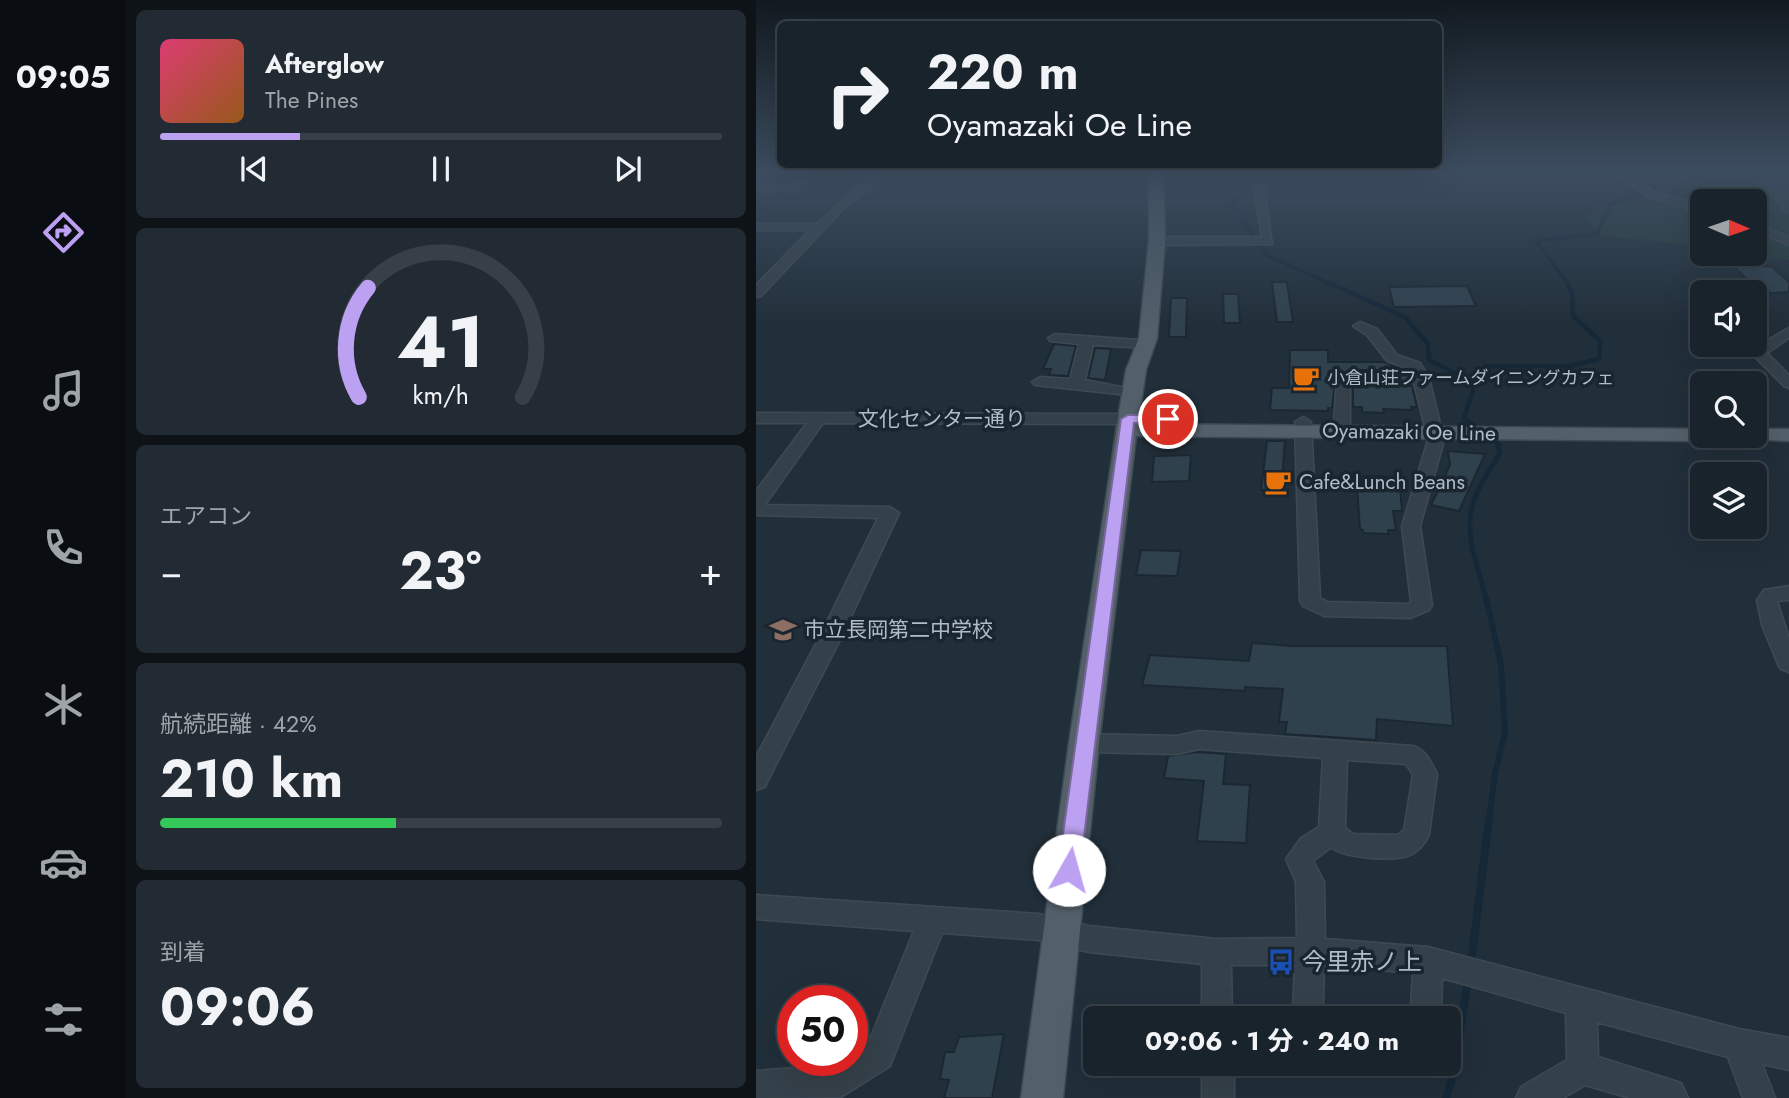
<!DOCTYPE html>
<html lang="ja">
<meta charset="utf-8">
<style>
:root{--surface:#19232c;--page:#222b34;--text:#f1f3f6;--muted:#9fa4a9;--line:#374048;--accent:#bca0f2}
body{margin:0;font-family:Jost,"Noto Sans JP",sans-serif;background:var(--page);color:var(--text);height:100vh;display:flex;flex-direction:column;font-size:26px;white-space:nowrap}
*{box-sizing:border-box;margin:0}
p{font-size:23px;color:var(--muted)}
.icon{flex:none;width:38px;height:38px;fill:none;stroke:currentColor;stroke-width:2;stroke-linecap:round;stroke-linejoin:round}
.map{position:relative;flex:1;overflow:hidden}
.side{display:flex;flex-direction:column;gap:10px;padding:10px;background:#0e1318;width:630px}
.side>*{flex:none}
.banner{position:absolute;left:21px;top:21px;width:665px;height:147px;border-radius:10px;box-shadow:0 7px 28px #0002,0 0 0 2px var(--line);background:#19232c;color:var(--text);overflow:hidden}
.needle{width:46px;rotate:92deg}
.fabs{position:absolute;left:934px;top:189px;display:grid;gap:14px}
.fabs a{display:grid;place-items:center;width:77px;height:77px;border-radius:10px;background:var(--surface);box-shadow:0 7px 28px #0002,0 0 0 2px var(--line);font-size:35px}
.speed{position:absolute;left:21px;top:985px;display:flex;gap:14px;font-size:35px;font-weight:700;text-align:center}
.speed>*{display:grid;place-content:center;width:91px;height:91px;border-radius:50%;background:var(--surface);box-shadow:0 7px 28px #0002,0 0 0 2px var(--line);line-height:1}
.speed .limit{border:10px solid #d22;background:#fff;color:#111}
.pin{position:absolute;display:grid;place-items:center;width:60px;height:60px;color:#fff;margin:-30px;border:4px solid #fff;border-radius:50%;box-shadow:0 2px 7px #0007}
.me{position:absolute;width:77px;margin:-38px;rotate:7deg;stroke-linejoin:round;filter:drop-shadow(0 0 5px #0008)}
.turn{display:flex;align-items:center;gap:24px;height:147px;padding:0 35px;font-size:32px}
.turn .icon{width:91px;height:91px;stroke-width:2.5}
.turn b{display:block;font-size:49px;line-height:60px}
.big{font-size:52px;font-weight:700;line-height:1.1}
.side .card{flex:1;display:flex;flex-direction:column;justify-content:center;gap:10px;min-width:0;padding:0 24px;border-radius:10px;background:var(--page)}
.side .dial{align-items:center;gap:0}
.dial svg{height:182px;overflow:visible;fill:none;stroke:var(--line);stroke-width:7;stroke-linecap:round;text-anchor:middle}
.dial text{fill:var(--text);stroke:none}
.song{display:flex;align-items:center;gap:21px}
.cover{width:84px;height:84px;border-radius:10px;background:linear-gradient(135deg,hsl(340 70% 55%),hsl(30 70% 35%))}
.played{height:7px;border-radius:4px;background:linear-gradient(90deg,var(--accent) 25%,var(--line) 25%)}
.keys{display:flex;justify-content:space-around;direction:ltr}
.heat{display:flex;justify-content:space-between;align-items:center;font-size:38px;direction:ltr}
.charge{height:10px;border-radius:5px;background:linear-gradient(90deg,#34c759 42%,var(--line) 0)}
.trip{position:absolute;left:327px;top:1006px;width:378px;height:70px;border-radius:10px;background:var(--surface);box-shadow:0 7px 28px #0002,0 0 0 2px var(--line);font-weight:700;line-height:70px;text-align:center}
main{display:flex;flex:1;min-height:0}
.tab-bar{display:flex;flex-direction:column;width:126px;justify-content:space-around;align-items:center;background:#0a0e12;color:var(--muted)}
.tab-bar .icon{width:49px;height:49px}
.tab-bar .on{color:var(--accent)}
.tab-bar b{font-size:32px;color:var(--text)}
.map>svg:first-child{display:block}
.green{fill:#233b3a}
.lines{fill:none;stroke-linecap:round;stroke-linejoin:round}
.stream-far4{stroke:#152838;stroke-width:3.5}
.stream-far3{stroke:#152838;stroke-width:4.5}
.stream-far2{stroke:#152838;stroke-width:5}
.stream-far1{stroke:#152838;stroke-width:6}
.stream{stroke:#152838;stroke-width:8}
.building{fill:#30414e;stroke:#1c2831;stroke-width:2}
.minor-casing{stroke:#3e4a53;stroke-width:3}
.major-casing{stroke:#3e4a53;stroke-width:3}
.minor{fill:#35414a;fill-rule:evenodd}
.major{fill:#53606a;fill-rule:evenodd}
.route{fill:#bca0f2;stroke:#7a689d;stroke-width:2}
.labels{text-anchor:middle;stroke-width:7;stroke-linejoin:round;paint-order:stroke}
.far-poi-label{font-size:18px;fill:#b0bcc6;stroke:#1a262f;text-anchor:start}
.street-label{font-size:21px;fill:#b0bcc6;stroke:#1a262f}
.poi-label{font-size:21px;fill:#b0bcc6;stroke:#1a262f;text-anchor:start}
.near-poi-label{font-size:24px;fill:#b0bcc6;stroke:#1a262f;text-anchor:start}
</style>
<main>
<nav class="tab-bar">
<b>09:05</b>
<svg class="icon on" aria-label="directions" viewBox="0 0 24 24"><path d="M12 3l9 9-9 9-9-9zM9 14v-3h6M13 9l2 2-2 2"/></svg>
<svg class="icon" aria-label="music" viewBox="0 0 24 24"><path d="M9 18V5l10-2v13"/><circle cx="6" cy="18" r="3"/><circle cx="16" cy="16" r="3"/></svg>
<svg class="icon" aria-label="phone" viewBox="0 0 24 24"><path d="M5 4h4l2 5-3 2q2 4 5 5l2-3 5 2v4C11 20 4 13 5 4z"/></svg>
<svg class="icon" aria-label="climate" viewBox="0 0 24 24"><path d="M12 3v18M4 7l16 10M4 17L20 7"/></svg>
<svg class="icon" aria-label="car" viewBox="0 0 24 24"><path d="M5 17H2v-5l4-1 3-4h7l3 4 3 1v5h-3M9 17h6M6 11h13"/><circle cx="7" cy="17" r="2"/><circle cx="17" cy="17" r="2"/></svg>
<svg class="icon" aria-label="filters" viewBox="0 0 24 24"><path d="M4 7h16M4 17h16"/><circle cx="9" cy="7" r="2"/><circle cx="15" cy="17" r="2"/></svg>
</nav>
<section class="side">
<div class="card">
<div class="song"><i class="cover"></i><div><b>Afterglow</b><p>The Pines</p></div></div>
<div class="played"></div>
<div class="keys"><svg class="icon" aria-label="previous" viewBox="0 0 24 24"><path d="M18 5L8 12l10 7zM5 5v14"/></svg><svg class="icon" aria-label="pause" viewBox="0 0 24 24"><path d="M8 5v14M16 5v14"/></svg><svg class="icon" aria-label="next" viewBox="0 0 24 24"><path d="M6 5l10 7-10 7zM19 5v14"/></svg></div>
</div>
<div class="card dial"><svg viewBox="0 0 100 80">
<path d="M14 69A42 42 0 1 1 86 69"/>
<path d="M14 69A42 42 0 0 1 18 21" stroke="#bca0f2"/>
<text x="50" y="56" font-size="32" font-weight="700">41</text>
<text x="50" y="72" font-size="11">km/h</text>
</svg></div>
<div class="card"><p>エアコン</p>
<div class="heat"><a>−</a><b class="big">23°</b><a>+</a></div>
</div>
<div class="card"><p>航続距離 · 42%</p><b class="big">210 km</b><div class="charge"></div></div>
<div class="card"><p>到着</p><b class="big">09:06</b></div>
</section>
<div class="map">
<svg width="1033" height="1098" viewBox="0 0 1033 1098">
<rect width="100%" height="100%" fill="#212f3a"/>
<path class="green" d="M916 172H1033V260H994L973 254H999V201H947V246L847 236 830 219 847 202 903 204 940 199 911 178Z"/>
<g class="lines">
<path class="stream-far4" d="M512 172 476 204 510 255 575 284
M812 284 780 241 841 234 854 205 898 188 894 173"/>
<path class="stream-far3" d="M571 282 649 317 672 344 673 360 717 382 731 375 729 366H814L843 359 844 341 817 316 816 293 811 282
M715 424 708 418 717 391V382"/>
<path class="stream-far2" d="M713 422 722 429
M730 599C724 574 712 544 714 518 716 494 732 473 744 453L742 444 733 436"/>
<path class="stream-far1" d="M730 598 745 664 749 732 739 774 733 820"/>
<path class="stream" d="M715 964 733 819
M690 1098 696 1079 712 981"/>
</g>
<path class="building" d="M1015 266 1033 282V292L1014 293 1007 286H998L978 267Z
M516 282H531L537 322H521Z
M711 286 720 306 638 307 633 287Z
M467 294H482L484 323H468Z
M415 298H431L430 337H413Z
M298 344 320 346 312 376 293 375 295 369H287Z
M339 348 355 349 349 380 332 378Z
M534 350H572V362H628L649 370H595L580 376 576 408H572V411L514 410 516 388H533Z
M597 386H656L661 407H655L656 410 627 409 628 413 606 412V407H597Z
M511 441H529L525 491 505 490Z
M692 451 729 454 703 511 675 505 694 465Z
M435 455 433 481 396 482 398 456Z
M610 476 643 477 646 511H637L640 530H632L633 534 608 533 607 530 604 529 601 487H611Z
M385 550 425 551 421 576 380 575Z
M496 643 536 646H691L697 726 621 719 620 740 529 734 531 722H523L527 689 489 687V691L386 685 394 655 493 661Z
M440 752 470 754 467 784 494 785 490 843 441 841 448 781 408 778 412 756Z
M248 1034 236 1098H188L193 1080 184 1079 189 1052H198L203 1037Z"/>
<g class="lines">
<g class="minor-casing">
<path id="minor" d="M49 172H61L40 191H0V185L33 186Z
M75 172H126L115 188 90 206 5 296 0 297V285L54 230H0V224H61L113 176 80 175Z
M859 172H871L898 192 947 206V213L890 196Z
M1003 172H1013L1033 201V212L1029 211Z
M503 184 508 187 516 244 401 245 395 241 401 237H506L498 187Z
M999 223 1033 237V245L999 230Z
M604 322 621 329 641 355 664 363 673 378 688 440 664 526 676 605 673 610 654 618 568 616 547 606 544 601 539 422 547 417 555 422 564 598 572 602 651 604 655 602 646 526 672 440 658 383H594V423L586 428 578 423 581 378 595 373H655L653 369 631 361 611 335 597 326Z
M1033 328V338L1011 353 1033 375V388L1028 386 996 354 1000 347Z
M299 334 396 341 398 344 396 347 391 348 337 345 329 380 381 390 384 393 381 396 279 385 276 382 284 377 314 379 323 344 294 341 292 338Z
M0 413 372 414 380 419 372 424 67 423 9 505 134 507 143 513 86 636 12 780 9 787 0 790V757L64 636 122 518 0 515V491L51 423H0Z
M1033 586V600L1021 601 1033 638V672L1025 669 1022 664 1006 625 1001 600 1008 590Z
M443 731 657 746C670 750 675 762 681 774L673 835C669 843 663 851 654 855 638 862 587 858 575 847L557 861 568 882 569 939 672 947 983 1029 1033 1038V1070L1006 1064 1019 1098H987L972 1057 841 1022 842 1057 925 1083 932 1098H874L829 1085 807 1098H760L765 1087 811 1060 810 1013 686 978 685 1011 682 1018H649L655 1005 657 973 568 965 567 1005 573 1018H541L537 1009 539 965H475L476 1018H446V964L333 952 283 940 186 933 134 1066 85 1097 0 1098V1071L80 1065 87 1060H96V1054L112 1044 158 931 0 919V895L283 914 333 926 460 939 541 938 540 882 530 859 545 838 563 827 567 758 443 749 421 754 328 752 320 749 316 743 320 737 328 734 421 736ZM591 760 650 764 657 775 648 830 642 835 597 834 589 828Z
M446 1064H478V1098H446Z"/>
</g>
<g class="major-casing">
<path id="major" d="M393 172H407L409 241 401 338 390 370 382 424 947 429V436H957L947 441 380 436 343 743 307 1098H265L313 743 362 419 370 370 383 338 393 241Z
M999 429H1033V441L992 439 989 436H999Z"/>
</g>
<use href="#minor" class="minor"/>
<use href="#major" class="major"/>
</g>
<linearGradient id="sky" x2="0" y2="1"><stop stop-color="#121a20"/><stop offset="0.53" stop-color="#3d4d60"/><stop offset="1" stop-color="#3d4d60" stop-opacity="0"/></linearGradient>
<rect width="1033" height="326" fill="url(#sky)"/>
<path class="route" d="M372 415H412L419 419 412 423H378L324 870 321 877 313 880 305 877 302 870 365 419Z"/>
<defs>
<g id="cafe-bare" transform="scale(2.1)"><path d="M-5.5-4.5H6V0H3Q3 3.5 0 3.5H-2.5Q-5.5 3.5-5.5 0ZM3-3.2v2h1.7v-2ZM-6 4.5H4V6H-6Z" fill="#e8710a" stroke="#1a262f" stroke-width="2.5" paint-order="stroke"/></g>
<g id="school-bare" transform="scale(2.1)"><path d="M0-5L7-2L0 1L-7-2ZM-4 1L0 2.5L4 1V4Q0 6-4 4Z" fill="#8d6e63" stroke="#1a262f" stroke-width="2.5" paint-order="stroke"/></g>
<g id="bus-bare" transform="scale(2.1)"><path d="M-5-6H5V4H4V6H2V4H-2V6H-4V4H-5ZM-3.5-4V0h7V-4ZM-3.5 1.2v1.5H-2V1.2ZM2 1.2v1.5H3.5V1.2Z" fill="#1a4fb4" stroke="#1a262f" stroke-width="2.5" paint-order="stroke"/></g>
</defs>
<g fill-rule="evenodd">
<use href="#cafe-bare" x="550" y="378"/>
<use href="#cafe-bare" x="522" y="482"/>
<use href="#school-bare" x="27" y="630"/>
<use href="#bus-bare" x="525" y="962"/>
</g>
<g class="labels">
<g class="far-poi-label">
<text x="571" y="384">小倉山荘ファームダイニングカフェ</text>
</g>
<g class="street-label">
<text x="186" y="426">文化センター通り</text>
<text transform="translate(653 432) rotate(1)" y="7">Oyamazaki Oe Line</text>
</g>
<g class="poi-label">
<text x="543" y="489">Cafe&amp;Lunch Beans</text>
<text x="48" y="637">市立長岡第二中学校</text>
</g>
<g class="near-poi-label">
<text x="546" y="970">今里赤ノ上</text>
</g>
</g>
</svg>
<div class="fabs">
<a><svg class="needle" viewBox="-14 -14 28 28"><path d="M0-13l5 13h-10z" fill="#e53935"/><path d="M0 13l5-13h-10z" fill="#9fa4a9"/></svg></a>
<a><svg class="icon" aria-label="sound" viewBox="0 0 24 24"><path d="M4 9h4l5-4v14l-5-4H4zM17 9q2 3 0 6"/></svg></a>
<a><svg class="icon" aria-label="search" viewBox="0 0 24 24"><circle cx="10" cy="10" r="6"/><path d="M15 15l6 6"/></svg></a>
<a><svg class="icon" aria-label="layers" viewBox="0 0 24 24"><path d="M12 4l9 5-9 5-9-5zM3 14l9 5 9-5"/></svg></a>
</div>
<div class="speed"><div class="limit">50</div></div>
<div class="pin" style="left:412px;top:419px;background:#d93025"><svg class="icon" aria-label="arrive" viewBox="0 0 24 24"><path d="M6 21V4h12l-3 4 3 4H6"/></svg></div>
<svg class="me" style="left:313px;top:870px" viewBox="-20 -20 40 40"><circle r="19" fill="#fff"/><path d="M0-13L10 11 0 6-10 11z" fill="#bca0f2"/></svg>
<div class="trip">09:06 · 1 分 · 240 m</div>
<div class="banner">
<div class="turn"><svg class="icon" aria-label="right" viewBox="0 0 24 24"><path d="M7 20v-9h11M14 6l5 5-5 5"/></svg><div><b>220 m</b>Oyamazaki Oe Line</div></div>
</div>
</div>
</main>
